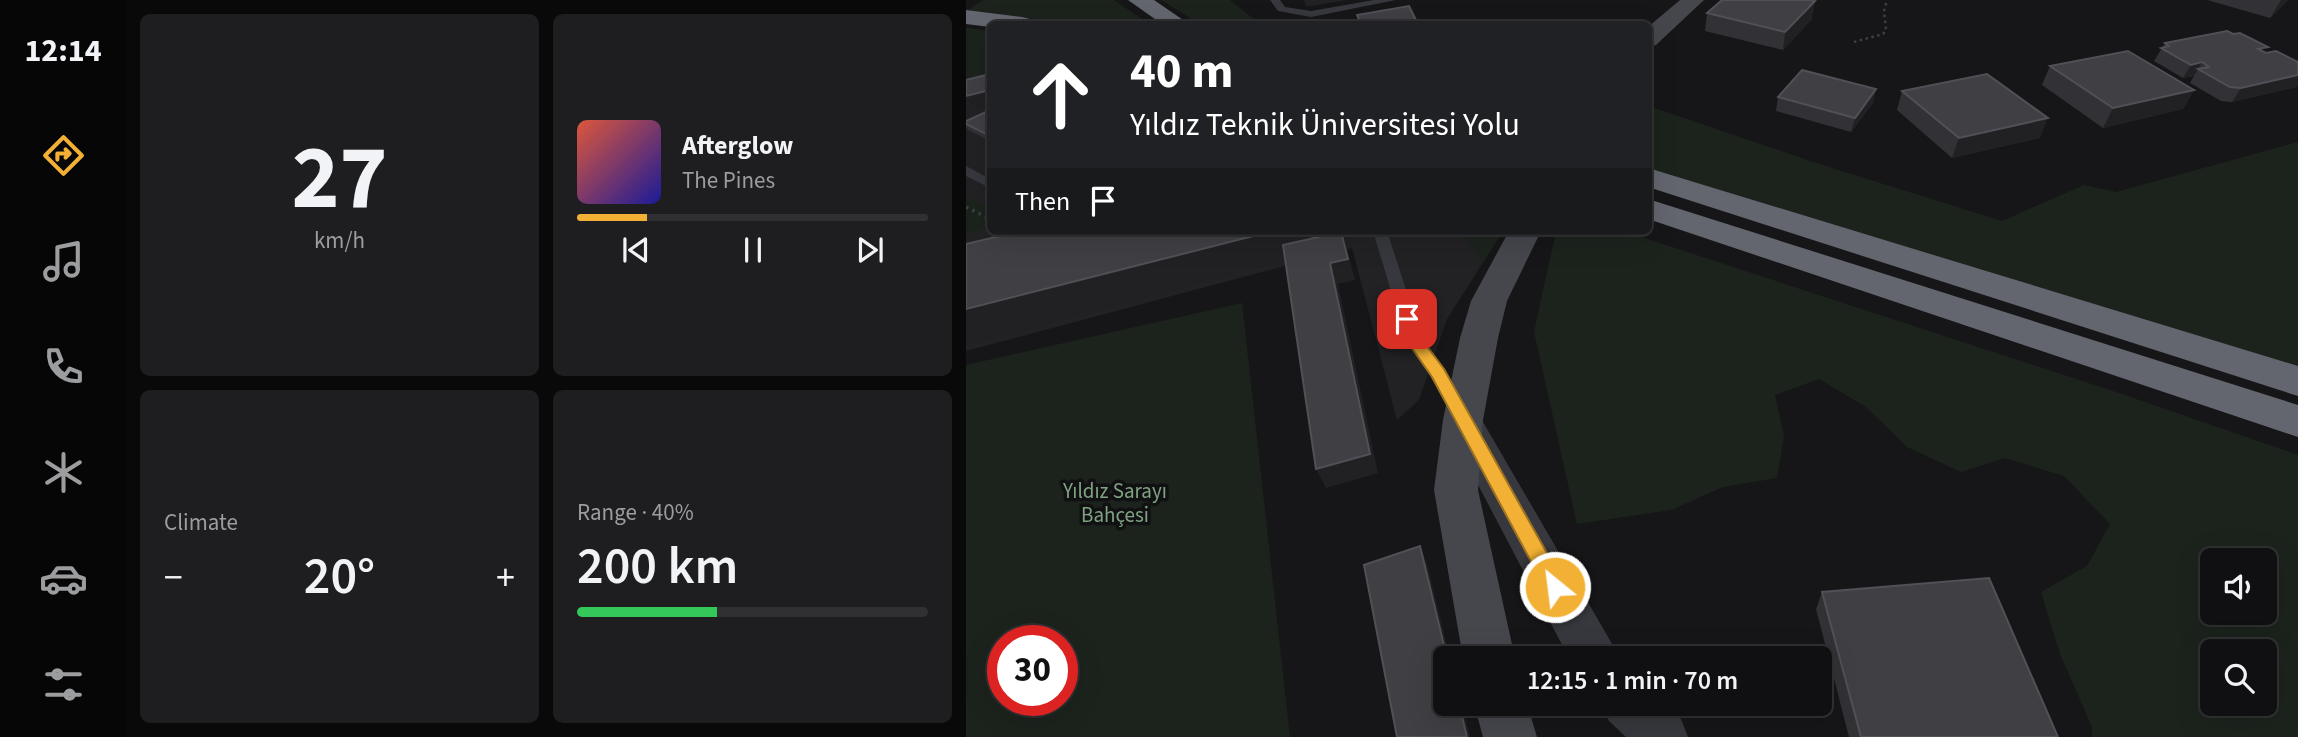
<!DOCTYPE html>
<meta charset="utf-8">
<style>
:root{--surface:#101012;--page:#1e1e20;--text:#f1f3f6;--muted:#9c9d9f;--line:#303032;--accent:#f2b134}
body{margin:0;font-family:"Source Sans 3",sans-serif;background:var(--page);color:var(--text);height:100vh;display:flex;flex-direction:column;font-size:26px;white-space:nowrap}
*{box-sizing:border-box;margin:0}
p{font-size:23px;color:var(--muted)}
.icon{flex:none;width:38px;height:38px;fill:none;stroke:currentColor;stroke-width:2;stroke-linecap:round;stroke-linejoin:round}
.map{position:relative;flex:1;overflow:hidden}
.drawer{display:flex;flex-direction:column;gap:14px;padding:14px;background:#09090a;width:840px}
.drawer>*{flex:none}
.banner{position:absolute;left:21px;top:21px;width:665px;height:214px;border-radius:10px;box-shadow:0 7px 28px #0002,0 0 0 2px var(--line);background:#202124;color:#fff;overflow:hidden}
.fabs{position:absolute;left:1234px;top:548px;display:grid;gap:14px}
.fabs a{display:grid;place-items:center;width:77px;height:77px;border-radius:10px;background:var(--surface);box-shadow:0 7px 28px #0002,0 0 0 2px var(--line);font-size:35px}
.speed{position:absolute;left:21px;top:625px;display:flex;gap:14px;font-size:35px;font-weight:700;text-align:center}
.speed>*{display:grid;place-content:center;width:91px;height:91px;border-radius:50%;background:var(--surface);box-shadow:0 7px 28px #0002,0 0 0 2px var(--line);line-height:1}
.speed .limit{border:10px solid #d22;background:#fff;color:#111}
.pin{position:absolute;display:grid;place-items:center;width:60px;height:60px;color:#fff;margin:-30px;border-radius:14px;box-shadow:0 4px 10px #0006}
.me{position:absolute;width:77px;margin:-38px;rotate:331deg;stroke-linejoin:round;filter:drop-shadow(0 0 5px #0008)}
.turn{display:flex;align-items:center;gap:24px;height:147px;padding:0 28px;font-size:32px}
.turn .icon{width:91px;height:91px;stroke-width:2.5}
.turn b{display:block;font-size:49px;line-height:60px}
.then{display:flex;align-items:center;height:66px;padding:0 28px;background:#0003;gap:14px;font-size:26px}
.big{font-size:52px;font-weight:600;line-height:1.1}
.drawer .widget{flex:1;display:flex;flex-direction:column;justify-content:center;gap:10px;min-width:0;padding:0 24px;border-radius:10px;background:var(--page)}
.drawer .dial{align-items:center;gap:0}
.dial b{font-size:91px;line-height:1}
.song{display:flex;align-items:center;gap:21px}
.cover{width:84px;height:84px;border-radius:10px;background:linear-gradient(135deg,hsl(10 70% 55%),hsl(240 70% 35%))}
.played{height:7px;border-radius:4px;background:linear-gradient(90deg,var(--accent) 20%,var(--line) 20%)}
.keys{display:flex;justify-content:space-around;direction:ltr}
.heat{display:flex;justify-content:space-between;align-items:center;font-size:38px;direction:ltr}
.charge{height:10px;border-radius:5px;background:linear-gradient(90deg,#34c759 40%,var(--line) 0)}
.drawer .tiles{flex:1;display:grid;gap:14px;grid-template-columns:repeat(2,1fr)}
.trip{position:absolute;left:467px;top:646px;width:399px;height:70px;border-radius:10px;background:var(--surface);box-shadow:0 7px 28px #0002,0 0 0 2px var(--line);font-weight:600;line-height:70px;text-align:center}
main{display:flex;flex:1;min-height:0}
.tab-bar{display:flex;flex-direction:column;width:126px;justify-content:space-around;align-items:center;background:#060607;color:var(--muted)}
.tab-bar .icon{width:49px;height:49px}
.tab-bar .current{color:var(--accent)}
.tab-bar b{font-size:32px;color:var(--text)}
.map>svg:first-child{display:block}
.built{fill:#222225}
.green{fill:#1c231d;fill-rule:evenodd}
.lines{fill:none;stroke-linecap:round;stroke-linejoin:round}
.path-far1{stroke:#3d3f44;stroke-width:2.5;stroke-dasharray:2.5 3.5;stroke-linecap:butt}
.path{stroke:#3d3f44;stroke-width:3.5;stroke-dasharray:2.5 4.5;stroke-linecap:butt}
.lane{fill:#37383d;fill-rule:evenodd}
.street{fill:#37383d;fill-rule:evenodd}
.secondary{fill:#45474d;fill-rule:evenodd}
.highway{fill:#63666e;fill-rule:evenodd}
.wall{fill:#323236}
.shaded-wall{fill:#212124}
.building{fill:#3f3f44;stroke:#4f5156;stroke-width:2}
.route{fill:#f2b134;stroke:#9d7322;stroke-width:2}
.labels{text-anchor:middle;stroke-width:7;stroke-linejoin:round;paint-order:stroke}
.park-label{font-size:21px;fill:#7fa381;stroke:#111113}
</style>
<main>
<nav class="tab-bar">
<b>12:14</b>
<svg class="icon current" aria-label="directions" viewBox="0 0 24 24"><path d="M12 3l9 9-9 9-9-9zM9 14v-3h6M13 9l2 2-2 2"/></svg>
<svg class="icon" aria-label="music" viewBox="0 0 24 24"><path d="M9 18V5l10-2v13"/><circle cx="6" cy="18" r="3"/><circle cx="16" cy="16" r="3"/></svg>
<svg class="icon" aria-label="phone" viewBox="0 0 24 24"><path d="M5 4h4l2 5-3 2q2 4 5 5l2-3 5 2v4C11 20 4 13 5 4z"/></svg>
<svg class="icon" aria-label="climate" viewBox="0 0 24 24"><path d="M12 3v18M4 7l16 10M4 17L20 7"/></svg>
<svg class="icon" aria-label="car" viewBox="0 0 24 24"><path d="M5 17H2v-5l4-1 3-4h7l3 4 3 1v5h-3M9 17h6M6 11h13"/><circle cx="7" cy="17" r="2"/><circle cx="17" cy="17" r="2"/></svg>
<svg class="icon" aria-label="filters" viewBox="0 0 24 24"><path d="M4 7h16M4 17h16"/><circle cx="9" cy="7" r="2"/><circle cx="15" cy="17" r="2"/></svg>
</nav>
<section class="drawer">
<div class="tiles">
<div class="widget dial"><b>27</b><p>km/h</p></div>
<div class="widget">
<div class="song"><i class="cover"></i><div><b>Afterglow</b><p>The Pines</p></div></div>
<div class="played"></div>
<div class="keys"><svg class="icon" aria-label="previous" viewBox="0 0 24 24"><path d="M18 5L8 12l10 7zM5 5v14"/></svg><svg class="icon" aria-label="pause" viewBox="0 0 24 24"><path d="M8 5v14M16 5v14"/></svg><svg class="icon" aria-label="next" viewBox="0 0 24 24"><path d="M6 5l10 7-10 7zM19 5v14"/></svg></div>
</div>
<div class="widget"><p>Climate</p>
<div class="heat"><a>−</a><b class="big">20°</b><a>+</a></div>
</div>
<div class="widget"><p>Range · 40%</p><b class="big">200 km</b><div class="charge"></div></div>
</div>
</section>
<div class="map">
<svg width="1332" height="737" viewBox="0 0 1332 737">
<rect width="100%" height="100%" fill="#161618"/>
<path class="built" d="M0 28 24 31V231H537L481 319 453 400 431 420 386 248 0 351Z"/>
<path class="green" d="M17 0H148L183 24H105L2 10Z
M195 0H264L294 24H234Z
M0 28 24 31V75L10 74 0 79Z
M683 106 847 162 1036 221 1118 185 1150 192 1332 142V370L683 170Z
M0 197 24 208V228L0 234Z
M489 231H537L517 263 496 234Z
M590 231H657L1156 394 1332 455V737H1126V727L1094 654 1075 592 1121 566 1144 524 1098 476 1039 458 995 472 941 447 900 407 853 379 809 395 818 436 811 478 757 487 705 510 611 524 568 332ZM1246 560H1298V612H1246ZM1246 651H1298V704H1246Z
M276 303 324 737H0V365ZM37 640H96V700H37Z"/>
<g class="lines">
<path class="path-far1" d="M888 42 917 34 920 30 918 11 921 0"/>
<path class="path" d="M0 207 24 219"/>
<path class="lane" d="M304 0H314L319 7 345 11 408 0H430L345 17 312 11Z
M0 166 24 179V188L0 176Z
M407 231H421L455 336 478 368 502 412 499 417 493 419 487 417 465 377 439 338Z"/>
<path class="street" d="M497 405 510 410 645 642 651 658H603L478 420 484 410Z
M636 704H696L715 719 722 737H660L643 721Z"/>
<path class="secondary" d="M714 0H738L690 45 682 47V27Z
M543 231H575L541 301 532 338 517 420 512 490 549 658H497L468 490 477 420 494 338 505 301Z
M508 704H561L571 737H517Z"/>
<path class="highway" d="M162 0H188L223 24H196Z
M0 10 56 17 64 19 68 24H24V27L0 24Z
M682 168 1332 366V396L682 187Z
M682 199 1332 405V437L682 219Z"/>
</g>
<path class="wall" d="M1241 0H1322L1304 18Z
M741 13 846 19 817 50 739 31Z
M1199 43 1299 53 1331 87 1266 102 1255 101 1224 83 1228 76 1217 78 1188 61Z
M1084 66 1228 90 1217 109 1137 128 1076 85Z
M910 89 907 103 885 132 810 111 812 97Z
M936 91 1074 138 986 158 931 110Z
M24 110V141L2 130 0 127V121Z
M856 592 1092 737H883L850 609Z"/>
<path class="shaded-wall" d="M338 0H381L340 7Z
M1315 0H1322L1304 18Z
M849 1 846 19 817 50 819 32Z
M1236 62 1228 76 1217 78 1225 65Z
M1332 73V85L1331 87 1266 102 1275 88Z
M910 89 907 103 885 132 889 118Z
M24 90V106L9 110 0 96Z
M1228 90 1217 109 1137 128 1147 108Z
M1082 118 1074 138 986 158 993 138Z
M307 231H379L384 244 380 245 389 280 372 284 412 473 360 488 350 469 364 263 378 245 0 346V309Z
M454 546 461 564 484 658H481Z
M493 704H496L504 737H501Z"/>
<path class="building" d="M756 0H844L849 1 819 32 741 13Z
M443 6 452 24H395L391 15Z
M1261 31 1267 34 1274 33 1302 47 1292 49 1300 53 1310 51 1332 62V75L1275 88 1264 87 1232 69 1243 67 1236 62 1225 65 1195 48 1203 46 1199 43Z
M1162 51 1228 90 1147 108 1084 66Z
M836 70 910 89 889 118 812 97Z
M24 74V90L0 96V80Z
M1021 74 1082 118 993 138 936 91Z
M24 110V136L0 124V121Z
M55 231H307L0 309V244Z
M375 232 382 259 364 263 404 454 350 469 317 245Z
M454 546 481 658H480V704H493L501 737H431L398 565Z
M1023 578 1092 737H895L856 592Z"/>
<path class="route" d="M441 314 449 319 454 337 478 369 596 580 599 587 596 593 589 596 582 593 466 377 439 338 434 319Z"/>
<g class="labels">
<g class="park-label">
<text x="149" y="498">Yıldız Sarayı<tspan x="149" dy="24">Bahçesi</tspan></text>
</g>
</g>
</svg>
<div class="fabs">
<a><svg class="icon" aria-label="sound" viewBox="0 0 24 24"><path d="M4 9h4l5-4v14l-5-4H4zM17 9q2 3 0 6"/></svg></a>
<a><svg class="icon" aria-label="search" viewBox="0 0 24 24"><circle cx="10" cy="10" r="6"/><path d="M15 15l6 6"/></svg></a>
</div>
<div class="speed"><div class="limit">30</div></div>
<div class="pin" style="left:441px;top:319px;background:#d93025"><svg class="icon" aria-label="arrive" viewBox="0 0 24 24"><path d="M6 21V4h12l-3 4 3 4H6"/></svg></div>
<svg class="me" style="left:589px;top:587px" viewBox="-20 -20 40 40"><circle r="17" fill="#f2b134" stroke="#fff" stroke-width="3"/><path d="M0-11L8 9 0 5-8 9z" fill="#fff"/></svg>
<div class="trip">12:15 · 1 min · 70 m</div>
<div class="banner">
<div class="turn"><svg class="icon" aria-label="ahead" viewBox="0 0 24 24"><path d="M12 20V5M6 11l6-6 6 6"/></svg><div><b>40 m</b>Yıldız Teknik Üniversitesi Yolu</div></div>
<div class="then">Then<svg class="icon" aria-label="arrive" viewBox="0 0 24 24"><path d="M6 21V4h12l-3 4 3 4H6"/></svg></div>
</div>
</div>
</main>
